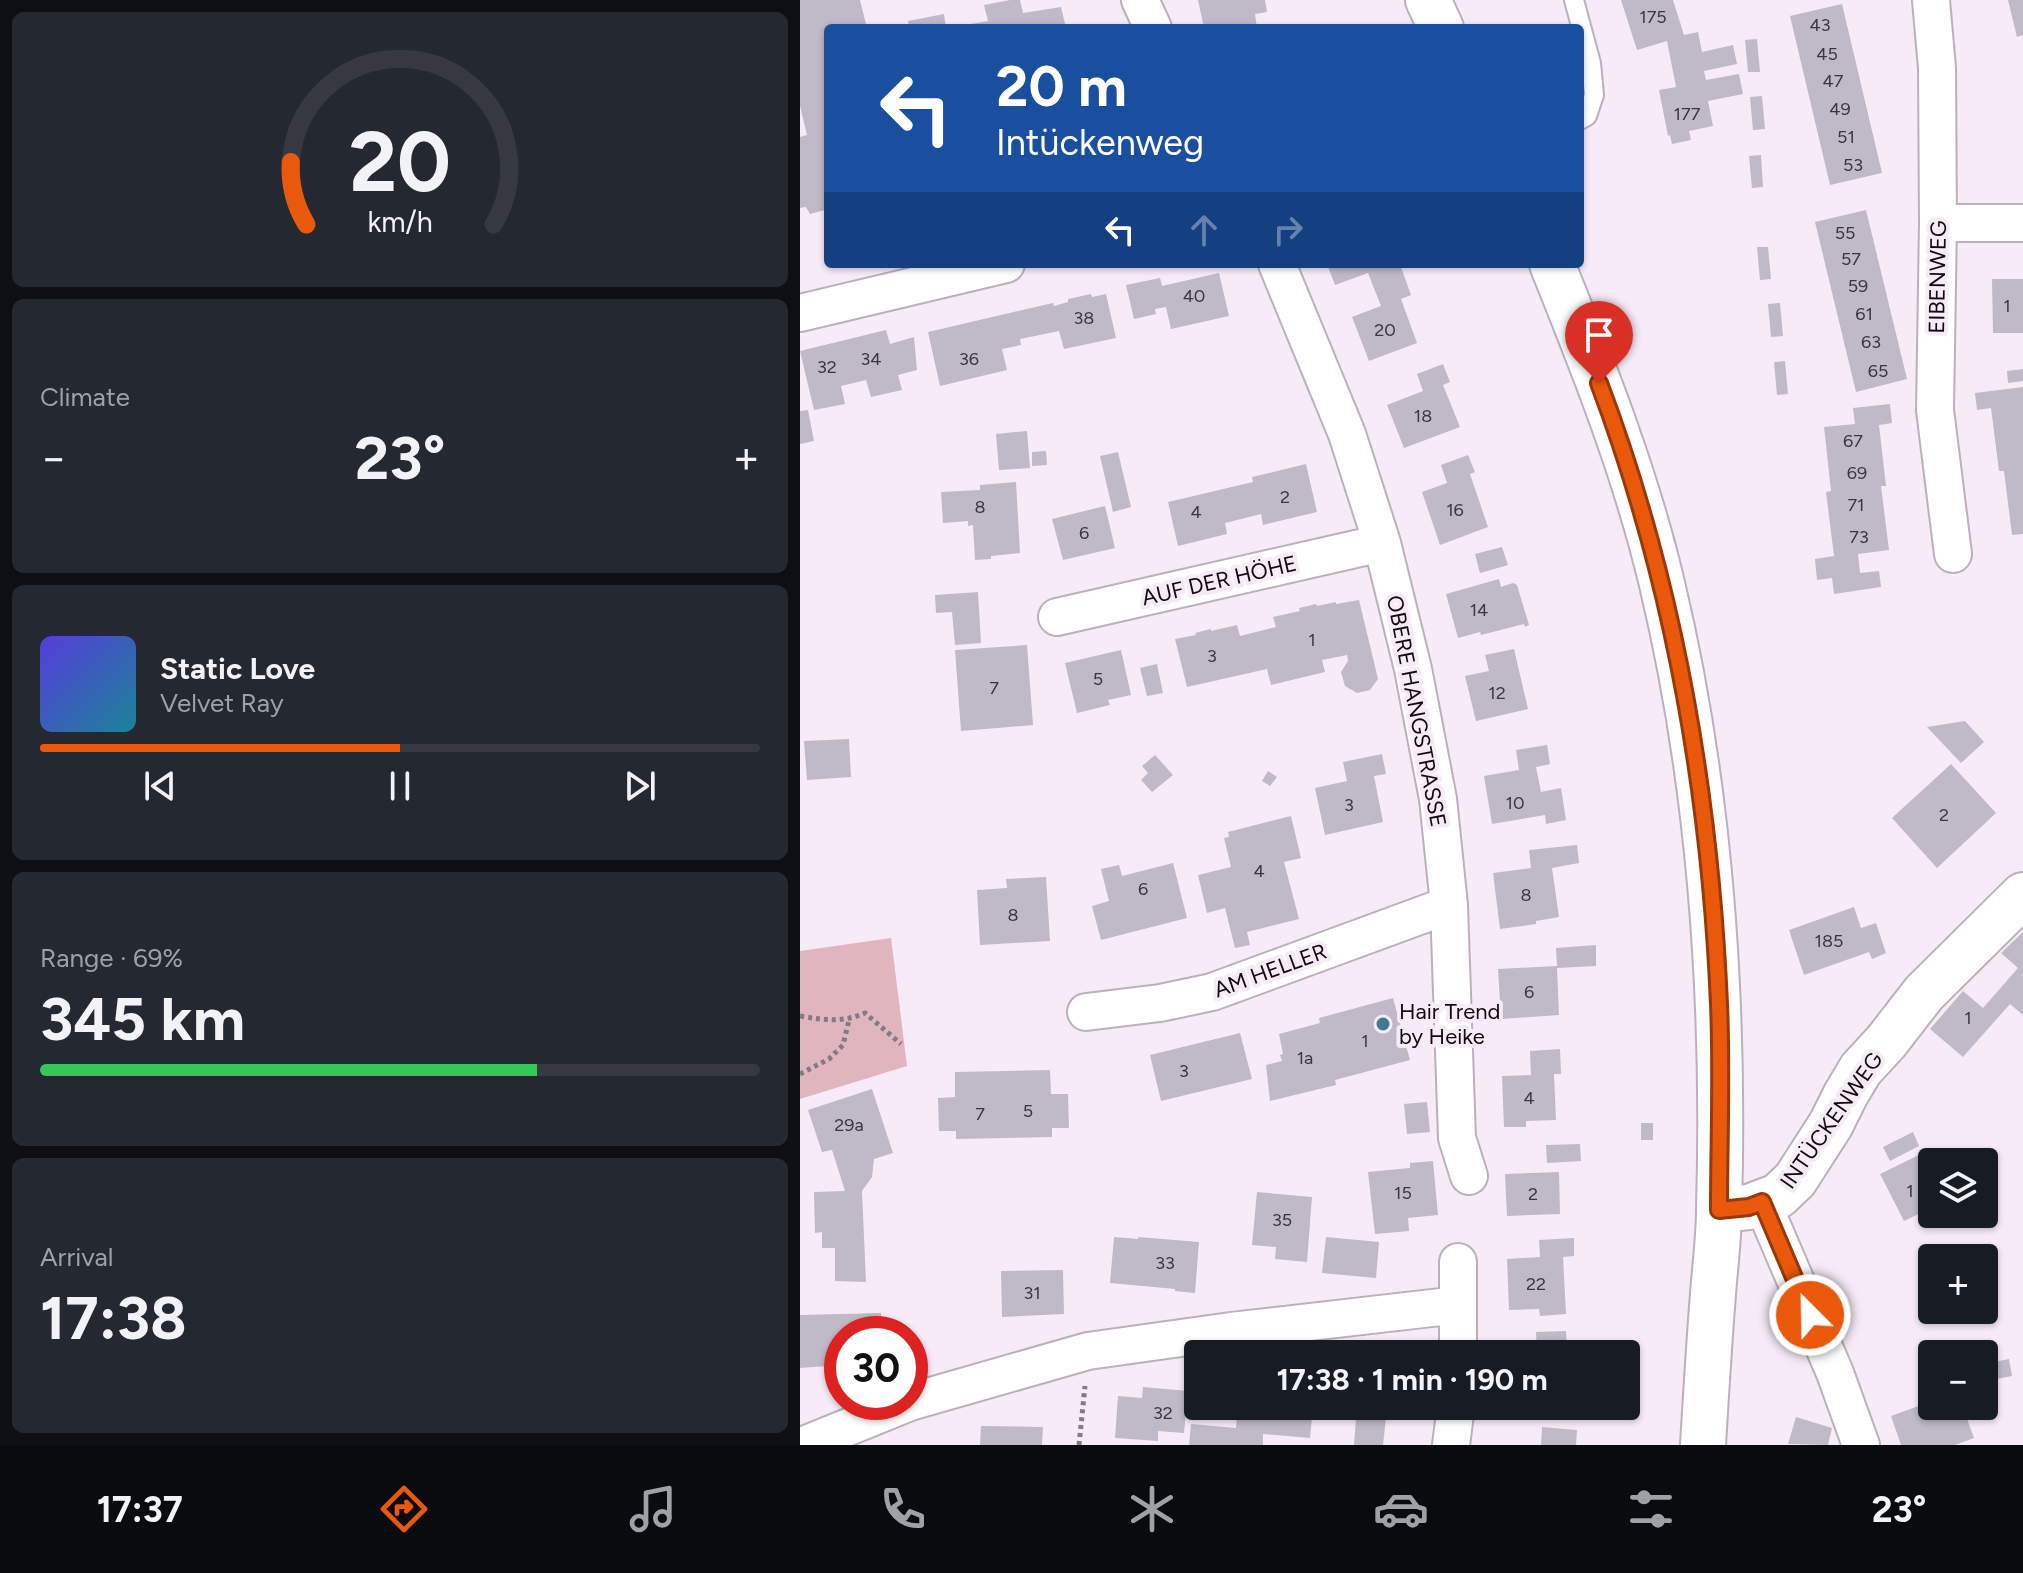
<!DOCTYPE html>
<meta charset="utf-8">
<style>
:root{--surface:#171b24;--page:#242831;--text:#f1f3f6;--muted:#9ea1a6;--line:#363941;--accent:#ea580c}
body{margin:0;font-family:Figtree,sans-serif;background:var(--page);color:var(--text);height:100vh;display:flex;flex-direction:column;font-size:30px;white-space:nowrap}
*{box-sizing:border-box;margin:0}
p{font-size:26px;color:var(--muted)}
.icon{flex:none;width:44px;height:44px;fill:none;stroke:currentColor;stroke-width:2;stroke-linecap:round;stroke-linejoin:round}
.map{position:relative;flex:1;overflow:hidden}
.sheet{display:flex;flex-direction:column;gap:12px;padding:12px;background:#0d0f14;width:800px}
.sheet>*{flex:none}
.top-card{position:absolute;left:24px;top:24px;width:760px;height:244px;border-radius:8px;box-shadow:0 2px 6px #0004;background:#1a4fa0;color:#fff;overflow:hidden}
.fabs{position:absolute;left:1118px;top:1148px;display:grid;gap:16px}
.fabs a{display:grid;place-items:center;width:80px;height:80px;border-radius:8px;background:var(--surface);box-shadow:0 2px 6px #0004;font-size:40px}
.speed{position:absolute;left:24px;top:1316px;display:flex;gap:16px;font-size:40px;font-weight:700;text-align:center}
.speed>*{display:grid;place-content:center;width:104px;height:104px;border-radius:50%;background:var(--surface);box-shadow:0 2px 6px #0004;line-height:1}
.speed .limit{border:12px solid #d22;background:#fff;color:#111}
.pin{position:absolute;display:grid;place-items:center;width:68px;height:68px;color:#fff;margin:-82px -34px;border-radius:50% 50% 50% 0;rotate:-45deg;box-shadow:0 0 8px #0007}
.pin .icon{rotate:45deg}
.me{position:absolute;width:88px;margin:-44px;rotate:337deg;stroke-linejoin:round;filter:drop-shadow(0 0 6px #0008)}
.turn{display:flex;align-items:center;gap:28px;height:168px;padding:0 40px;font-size:36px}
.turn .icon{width:104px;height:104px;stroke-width:2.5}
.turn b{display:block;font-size:56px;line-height:68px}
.lanes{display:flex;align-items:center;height:76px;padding:0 40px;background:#0003;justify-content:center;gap:40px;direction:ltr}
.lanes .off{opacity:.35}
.big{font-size:60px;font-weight:700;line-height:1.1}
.sheet .tile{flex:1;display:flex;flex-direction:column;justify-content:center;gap:12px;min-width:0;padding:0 28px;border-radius:12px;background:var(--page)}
.sheet .dial{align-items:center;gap:0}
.dial svg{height:208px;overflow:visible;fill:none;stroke:var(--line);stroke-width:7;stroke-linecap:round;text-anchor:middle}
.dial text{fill:var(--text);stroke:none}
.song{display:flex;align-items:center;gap:24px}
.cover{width:96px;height:96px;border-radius:12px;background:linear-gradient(135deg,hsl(250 70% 55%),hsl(190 70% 35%))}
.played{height:8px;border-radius:4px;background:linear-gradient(90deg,var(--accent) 50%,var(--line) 50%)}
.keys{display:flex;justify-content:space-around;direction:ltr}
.heat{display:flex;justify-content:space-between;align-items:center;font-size:44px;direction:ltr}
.charge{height:12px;border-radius:6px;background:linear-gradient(90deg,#34c759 69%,var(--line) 0)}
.trip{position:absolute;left:384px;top:1340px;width:456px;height:80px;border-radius:8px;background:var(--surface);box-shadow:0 2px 6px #0004;font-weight:700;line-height:80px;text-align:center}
.tabs{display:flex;height:128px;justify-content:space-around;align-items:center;background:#090b0e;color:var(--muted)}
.tabs .icon{width:56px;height:56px}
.tabs .on{color:var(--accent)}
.tabs b{font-size:36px;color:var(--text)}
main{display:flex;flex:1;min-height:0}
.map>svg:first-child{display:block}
.green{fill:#e0b5bd}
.building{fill:#c0b9c8}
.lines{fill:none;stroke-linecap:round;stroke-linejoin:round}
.lane-casing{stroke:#bdb0bd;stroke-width:22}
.street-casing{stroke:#bdb0bd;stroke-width:40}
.secondary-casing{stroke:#bdb0bd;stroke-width:48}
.path{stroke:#837a83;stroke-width:5;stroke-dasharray:4 4;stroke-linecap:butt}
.lane{stroke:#fff;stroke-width:18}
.street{stroke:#fff;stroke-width:36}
.secondary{stroke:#fff;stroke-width:44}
.route-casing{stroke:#983908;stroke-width:20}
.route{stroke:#ea580c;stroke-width:14}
.poi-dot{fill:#3e7a91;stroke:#f8ebf8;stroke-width:3}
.labels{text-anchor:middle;stroke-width:8;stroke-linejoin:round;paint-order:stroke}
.number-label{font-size:18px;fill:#3b363d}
.street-label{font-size:22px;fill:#0f0b0f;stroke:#f8ebf8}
.poi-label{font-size:22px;fill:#0f0b0f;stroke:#f8ebf8;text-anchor:start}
</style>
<main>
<section class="sheet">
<div class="tile dial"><svg viewBox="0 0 100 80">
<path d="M14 69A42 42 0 1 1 86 69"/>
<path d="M14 69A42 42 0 0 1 8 45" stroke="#ea580c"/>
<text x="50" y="56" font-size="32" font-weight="700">20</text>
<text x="50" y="72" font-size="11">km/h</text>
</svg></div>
<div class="tile"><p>Climate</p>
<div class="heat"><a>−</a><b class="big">23°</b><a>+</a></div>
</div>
<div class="tile">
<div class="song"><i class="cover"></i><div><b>Static Love</b><p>Velvet Ray</p></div></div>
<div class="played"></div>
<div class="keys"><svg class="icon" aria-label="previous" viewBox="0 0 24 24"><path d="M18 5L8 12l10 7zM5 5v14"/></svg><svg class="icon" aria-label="pause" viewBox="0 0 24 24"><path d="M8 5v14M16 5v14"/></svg><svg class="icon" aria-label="next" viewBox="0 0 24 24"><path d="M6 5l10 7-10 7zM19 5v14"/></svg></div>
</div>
<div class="tile"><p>Range · 69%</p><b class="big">345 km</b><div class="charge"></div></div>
<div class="tile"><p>Arrival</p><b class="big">17:38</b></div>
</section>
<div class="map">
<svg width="1223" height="1445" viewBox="0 0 1223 1445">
<rect width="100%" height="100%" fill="#f8ebf8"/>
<path class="green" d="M91 938 107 1066 0 1099V951Z"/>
<path class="building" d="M0 0H60L67 28H28V201L25 202V210L10 214 6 207 0 208V137L7 135 0 106Z
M210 0H220L223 13 261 7 266 28H159V26L188 21 184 5Z
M398 0H465L467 12 455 14 457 28H404Z
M821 0H873L884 35 898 32 902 52 933 45 937 64 904 71 906 80 939 74 943 94 908 101 913 126 889 131 891 140 872 144 870 135 868 136 859 90 876 87 867 41 837 50Z
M1208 0H1223V35L1217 37Z
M1042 4 1082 173 1030 185 990 16Z
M144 14 146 28H109L108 21Z
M957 39 960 72H948L945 40Z
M962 96 965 129 953 130 950 97Z
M961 155 963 187 952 188 949 156Z
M1066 210 1107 379 1056 392 1015 222Z
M957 247H968L971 279 960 280Z
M527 264H600L611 295 601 299 617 343 569 361 552 317 581 306 568 273 535 285Z
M419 273 429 316 371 329 366 307 355 309 356 314 334 319 326 285 360 278 362 286Z
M1192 279H1223V333H1193Z
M291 294 292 297 306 294 316 338 264 349 259 331 220 339 221 345 202 349 207 370 140 386 128 332 253 303 254 306 268 302V299Z
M980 303 983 336 971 337 968 304Z
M86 330 90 344 114 337 117 370 98 375 102 390 71 397 66 380 41 386 45 404 14 410 0 351Z
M985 361 988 394 977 395 974 362Z
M643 364 650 382 643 385 660 427 604 448 587 405 623 391 617 374Z
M1223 369V381L1208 383 1207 371Z
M1223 387V534L1212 535 1204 471H1199L1191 408 1177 410 1175 393Z
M1090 404 1092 423 1079 425 1086 486H1081L1089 550 1058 554 1060 573 1079 571 1081 587 1034 594 1032 578 1017 580 1015 559 1034 556 1026 492 1031 491 1024 427 1055 424 1053 408Z
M8 410 14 441 0 444V411Z
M227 431 230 468 199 470 196 434Z
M246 451 247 465 232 466V452Z
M318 452 331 507 313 512 300 456Z
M668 455 675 472 670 474 688 527 640 545 622 492 647 483 641 465Z
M506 464 517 512 463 525 461 514 425 523 427 534 378 546 368 502 453 482 452 477Z
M216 482 220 553 191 556V559L175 560 173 525 168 526V521L143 523 141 492 180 490V485Z
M305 506 315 548 263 560 252 519Z
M702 547 708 565 680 573 675 554Z
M699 579 701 587 713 583 717 585 729 625 725 627 724 624 681 635 680 632 658 638 646 594Z
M178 592 181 643 155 645 152 612 136 613 135 595Z
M559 600 578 679 570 690 557 693 545 686 541 672 548 661 547 655 522 660 525 672 471 685 467 669 387 687 375 639 396 635 395 633 411 629V631L437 625 440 636 476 627 473 617 500 611 499 608 516 604 517 606 536 602V604Z
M227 645 233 725 161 731 155 650Z
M714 649 728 709 676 721 665 676 689 671 685 655Z
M321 650 331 695 308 700 310 705 277 713 265 663Z
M357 664 363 693 347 696 340 668Z
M1165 721 1184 742 1161 763 1127 727Z
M49 739 51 777 7 780 4 741Z
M747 745 750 764 736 767 741 792 761 788 766 820 746 824 745 815 692 824 684 776 719 770 716 750Z
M582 754 586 774 574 776 583 822 525 835 515 788 547 781 543 762Z
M355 755 373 775 352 792 341 780 348 773 342 766Z
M1151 764 1196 813 1137 868 1092 818Z
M468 771 477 777 470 786 462 781Z
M491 816 501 858 484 862 499 919 447 932 450 945 435 948 425 908 407 913 398 875 431 867 424 838 429 837 428 832Z
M777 845 779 863 752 868 759 917 736 921V924L700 929 693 873 731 868 729 850Z
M373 863 387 918 301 940 292 906 309 901 301 869 319 865 322 876Z
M246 877 250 941 180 945 177 890 207 888 206 879Z
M1054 907 1061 928 1076 923 1086 953 1072 959 1069 952 1004 975 989 930Z
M1223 932V1015L1210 1004 1163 1057 1130 1029 1163 991 1183 1008 1218 968 1201 953Z
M796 945V966L757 968 759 1015 701 1019 698 969 757 966 756 948Z
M593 998 610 1060 535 1080 536 1085 470 1101 466 1065 482 1061 480 1055 483 1054 479 1034 520 1023 519 1018Z
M440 1033 452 1079 361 1101 350 1055Z
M760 1049 761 1074H754L756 1120 726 1121V1127H704L702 1076 731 1075 730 1051Z
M250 1070 251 1094H268L269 1128H252V1137L205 1138 156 1139V1131H139L138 1098 155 1097V1072Z
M72 1089 93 1153 74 1159 72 1177 62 1191 66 1282 35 1281V1248H22V1232L15 1233 14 1192 45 1191 32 1150 22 1152 8 1110Z
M627 1102 630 1132 607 1134 604 1104Z
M841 1123H853V1140H841Z
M1113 1132 1119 1146 1090 1161 1083 1147Z
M780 1144 781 1161 747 1163 746 1145Z
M1123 1153 1132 1171V1214H1156L1130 1228 1123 1212 1104 1221 1080 1174Z
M633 1161 638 1215 608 1218 609 1231 575 1234 568 1172 610 1168V1163Z
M759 1172 760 1214 707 1216 705 1174Z
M457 1192 512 1197 507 1262 475 1259 476 1247 452 1245Z
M314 1237 338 1239V1237L399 1242 395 1293 375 1291V1289L310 1283Z
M526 1237 579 1242 576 1278 522 1273Z
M774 1238V1256L763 1257 766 1314 740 1316 739 1309 709 1310 707 1259 740 1257 739 1240Z
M263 1270 264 1314 202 1317 201 1271Z
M81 1313V1334H42V1365L0 1368V1315Z
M766 1331 767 1350H763V1354H726V1352L737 1351 736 1332Z
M1209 1359 1212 1376 1186 1381 1184 1364Z
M343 1387 388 1391 384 1433 358 1431V1441L315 1438 318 1396 342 1398Z
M1132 1401V1406H1163V1408L1170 1406 1173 1413 1166 1416 1174 1438 1155 1445H1101L1091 1416Z
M438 1406H513L510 1438 463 1434V1445H389L391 1424 436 1428Z
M557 1406H604L605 1408 587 1409 583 1445H554Z
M996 1417 1032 1428 1028 1445 988 1444Z
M181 1426 243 1427 242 1445H180Z
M742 1427 777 1430 776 1445H741Z"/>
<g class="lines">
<g class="lane-casing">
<path id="lane" d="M774 0 791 63 794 95 787 116 780 120"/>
</g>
<g class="street-casing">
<path id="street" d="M340 0 353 28
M1131 0 1137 68 1138 223 1135 410 1153 554
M1138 223H1223
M477 264 547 434 582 543 613 669 638 799 649 905 657 1138 669 1176
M0 313 206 264
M257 617 582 543
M286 1012 360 1003 412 992 649 905
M962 1202 1035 1373 1061 1445
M658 1262V1354
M110 1402 288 1351 431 1331 658 1305
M4 1445 110 1402
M651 1445 656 1406"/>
</g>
<g class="secondary-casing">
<path id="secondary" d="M628 0 641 28
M752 264C794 368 836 474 862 584 911 789 925 999 919 1209 919 1238 915 1266 913 1294 909 1344 906 1395 903 1445
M919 1210 949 1207 962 1202 978 1196 995 1180 1031 1124 1046 1094 1061 1069 1086 1042 1124 993 1223 895"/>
</g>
<path class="path" d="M0 1016C25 1020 41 1023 65 1013L101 1044
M0 1074 29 1059 43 1045 49 1020
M279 1445 285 1386"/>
<use href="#lane" class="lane"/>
<use href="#street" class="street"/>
<use href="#secondary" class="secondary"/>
</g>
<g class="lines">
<g class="route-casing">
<path id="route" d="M799 383C874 582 910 793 919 1004 922 1073 919 1142 919 1210L949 1207 962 1202 1010 1315"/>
</g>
<use href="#route" class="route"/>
</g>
<circle class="poi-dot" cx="583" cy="1024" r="8"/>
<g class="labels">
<g class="number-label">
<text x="853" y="23">175</text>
<text x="1020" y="31">43</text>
<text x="1027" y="60">45</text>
<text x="1033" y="87">47</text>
<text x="1040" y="115">49</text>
<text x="887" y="120">177</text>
<text x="1046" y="143">51</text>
<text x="1053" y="171">53</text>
<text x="1045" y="239">55</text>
<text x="1051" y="265">57</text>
<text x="1058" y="292">59</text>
<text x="394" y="302">40</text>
<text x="1207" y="312">1</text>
<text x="1064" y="320">61</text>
<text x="284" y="324">38</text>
<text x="585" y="336">20</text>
<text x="1071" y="348">63</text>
<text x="71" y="365">34</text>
<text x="169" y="365">36</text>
<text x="27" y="373">32</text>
<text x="1078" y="377">65</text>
<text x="623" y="422">18</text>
<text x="1053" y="447">67</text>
<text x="1057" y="479">69</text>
<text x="485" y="503">2</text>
<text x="1056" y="511">71</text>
<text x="180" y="513">8</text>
<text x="655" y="516">16</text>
<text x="396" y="518">4</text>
<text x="284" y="539">6</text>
<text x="1059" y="543">73</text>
<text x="679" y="616">14</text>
<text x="512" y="646">1</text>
<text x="412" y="662">3</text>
<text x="298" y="685">5</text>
<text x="194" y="694">7</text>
<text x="697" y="699">12</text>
<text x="715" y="809">10</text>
<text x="549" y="811">3</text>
<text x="1144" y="821">2</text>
<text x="459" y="877">4</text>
<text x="343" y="895">6</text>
<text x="726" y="901">8</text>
<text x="213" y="921">8</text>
<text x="1029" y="947">185</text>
<text x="729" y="998">6</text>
<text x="1168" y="1024">1</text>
<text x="565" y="1047">1</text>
<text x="505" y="1064">1a</text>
<text x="384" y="1077">3</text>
<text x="729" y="1104">4</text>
<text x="228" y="1117">5</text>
<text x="180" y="1120">7</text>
<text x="49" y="1131">29a</text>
<text x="1110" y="1197">1</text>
<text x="603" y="1199">15</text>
<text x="733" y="1200">2</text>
<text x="482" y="1226">35</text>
<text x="365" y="1269">33</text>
<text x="736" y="1290">22</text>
<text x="232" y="1299">31</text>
<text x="363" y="1419">32</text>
</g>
<g class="street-label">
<text transform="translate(1137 277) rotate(-89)" y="8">EIBENWEG</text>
<text transform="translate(419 580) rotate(-13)" y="8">AUF DER HÖHE</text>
<text transform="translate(617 711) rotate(79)" y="8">OBERE HANGSTRASSE</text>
<text transform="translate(470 970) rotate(-20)" y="8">AM HELLER</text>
<text transform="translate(1031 1120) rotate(-55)" y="8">INTÜCKENWEG</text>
</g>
<g class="poi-label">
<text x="599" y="1019">Hair Trend<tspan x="599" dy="25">by Heike</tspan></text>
</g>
</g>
</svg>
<div class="fabs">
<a><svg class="icon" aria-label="layers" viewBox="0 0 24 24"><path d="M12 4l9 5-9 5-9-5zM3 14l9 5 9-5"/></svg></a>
<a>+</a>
<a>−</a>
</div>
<div class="speed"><div class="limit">30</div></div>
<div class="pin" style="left:799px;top:383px;background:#d93025"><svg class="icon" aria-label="arrive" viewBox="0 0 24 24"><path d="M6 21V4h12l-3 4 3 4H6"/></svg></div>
<svg class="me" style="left:1010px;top:1315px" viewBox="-20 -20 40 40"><circle r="17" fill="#ea580c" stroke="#fff" stroke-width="3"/><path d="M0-11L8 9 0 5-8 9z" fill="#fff"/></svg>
<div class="trip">17:38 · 1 min · 190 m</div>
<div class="top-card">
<div class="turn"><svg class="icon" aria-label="left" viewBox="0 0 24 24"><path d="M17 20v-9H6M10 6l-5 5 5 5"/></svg><div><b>20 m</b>Intückenweg</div></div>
<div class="lanes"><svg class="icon" aria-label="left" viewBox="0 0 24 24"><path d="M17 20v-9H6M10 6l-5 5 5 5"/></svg><svg class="icon off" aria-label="ahead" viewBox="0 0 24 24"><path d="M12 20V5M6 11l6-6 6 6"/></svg><svg class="icon off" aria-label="right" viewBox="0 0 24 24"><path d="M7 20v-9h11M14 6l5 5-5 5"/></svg></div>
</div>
</div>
</main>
<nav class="tabs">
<b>17:37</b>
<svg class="icon on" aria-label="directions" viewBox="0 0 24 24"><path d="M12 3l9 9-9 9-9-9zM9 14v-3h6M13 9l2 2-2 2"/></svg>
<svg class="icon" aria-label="music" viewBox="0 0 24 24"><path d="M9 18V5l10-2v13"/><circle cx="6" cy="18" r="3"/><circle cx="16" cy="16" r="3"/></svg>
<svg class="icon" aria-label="phone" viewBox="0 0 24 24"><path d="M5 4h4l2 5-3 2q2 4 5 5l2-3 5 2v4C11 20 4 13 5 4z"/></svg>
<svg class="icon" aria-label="climate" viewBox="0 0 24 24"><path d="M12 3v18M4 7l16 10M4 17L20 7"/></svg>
<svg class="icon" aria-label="car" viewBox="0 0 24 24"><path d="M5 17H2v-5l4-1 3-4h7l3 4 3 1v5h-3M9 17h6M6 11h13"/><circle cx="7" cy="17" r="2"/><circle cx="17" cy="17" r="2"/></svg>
<svg class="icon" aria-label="filters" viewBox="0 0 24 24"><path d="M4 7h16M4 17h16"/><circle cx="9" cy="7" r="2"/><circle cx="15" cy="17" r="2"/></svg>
<b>23°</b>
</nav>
